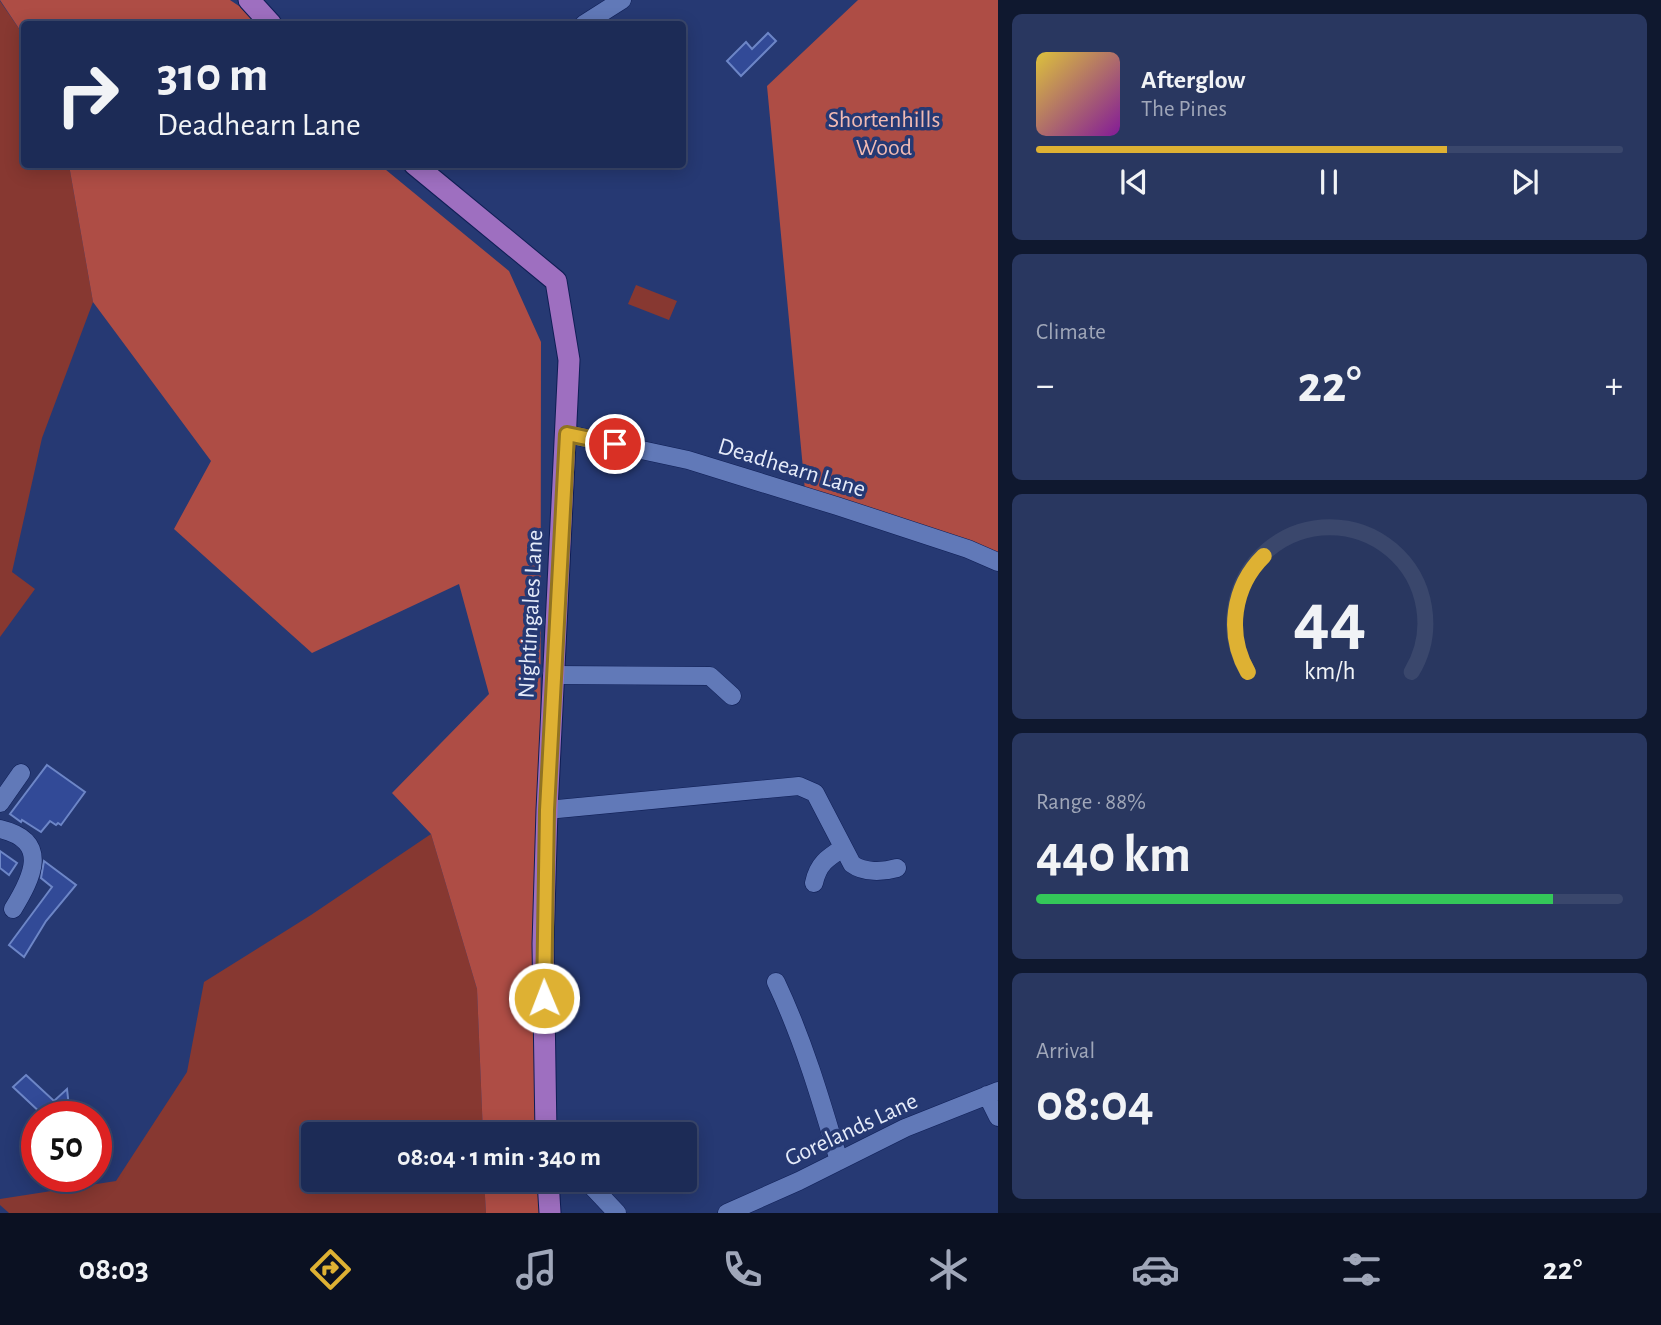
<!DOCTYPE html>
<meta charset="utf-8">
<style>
:root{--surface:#1c2b56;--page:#293760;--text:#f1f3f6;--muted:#a0a7b9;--line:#3a476c;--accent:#deb133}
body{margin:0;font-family:"Alegreya Sans",sans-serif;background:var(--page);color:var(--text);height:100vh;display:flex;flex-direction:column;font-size:26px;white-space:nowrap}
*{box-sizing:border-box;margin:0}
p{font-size:23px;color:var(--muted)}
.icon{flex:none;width:38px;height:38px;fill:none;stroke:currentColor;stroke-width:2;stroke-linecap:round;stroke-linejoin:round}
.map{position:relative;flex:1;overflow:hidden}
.side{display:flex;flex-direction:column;gap:14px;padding:14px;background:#0f182f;width:663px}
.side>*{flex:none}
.guide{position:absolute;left:21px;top:21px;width:665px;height:147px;border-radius:7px;box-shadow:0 4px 18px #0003,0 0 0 2px var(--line);background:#1c2b56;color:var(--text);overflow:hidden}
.speed{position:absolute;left:21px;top:1101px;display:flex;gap:14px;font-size:35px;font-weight:700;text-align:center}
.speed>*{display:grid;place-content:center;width:91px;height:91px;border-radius:50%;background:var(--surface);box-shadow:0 4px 18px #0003,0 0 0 2px var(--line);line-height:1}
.speed .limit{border:10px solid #d22;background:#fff;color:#111}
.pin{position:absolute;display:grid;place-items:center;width:60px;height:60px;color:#fff;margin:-30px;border:4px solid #fff;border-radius:50%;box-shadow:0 2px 7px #0007}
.me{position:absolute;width:77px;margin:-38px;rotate:359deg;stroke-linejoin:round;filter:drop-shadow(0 0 5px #0008)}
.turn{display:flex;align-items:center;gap:24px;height:147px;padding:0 21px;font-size:32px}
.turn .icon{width:91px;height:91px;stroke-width:2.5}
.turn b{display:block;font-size:49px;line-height:60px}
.big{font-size:52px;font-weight:700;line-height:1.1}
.side .widget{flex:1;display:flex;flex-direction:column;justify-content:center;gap:10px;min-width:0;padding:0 24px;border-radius:10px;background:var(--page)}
.side .dial{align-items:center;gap:0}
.dial svg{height:182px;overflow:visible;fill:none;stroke:var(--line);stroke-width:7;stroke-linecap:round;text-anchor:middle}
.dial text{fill:var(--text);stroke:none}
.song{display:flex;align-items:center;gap:21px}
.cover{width:84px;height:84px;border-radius:10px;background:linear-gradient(135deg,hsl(50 70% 55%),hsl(290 70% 35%))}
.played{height:7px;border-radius:4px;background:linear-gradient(90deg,var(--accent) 70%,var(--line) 70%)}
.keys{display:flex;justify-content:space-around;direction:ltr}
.heat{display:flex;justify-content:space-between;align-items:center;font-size:38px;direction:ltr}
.charge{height:10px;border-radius:5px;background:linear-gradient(90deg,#34c759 88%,var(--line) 0)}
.trip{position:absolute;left:301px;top:1122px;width:396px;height:70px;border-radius:7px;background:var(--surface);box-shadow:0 4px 18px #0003,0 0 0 2px var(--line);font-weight:700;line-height:70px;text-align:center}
.menu{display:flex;height:112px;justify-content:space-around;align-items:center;background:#0b1122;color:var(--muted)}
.menu .icon{width:49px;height:49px}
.menu .selected{color:var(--accent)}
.menu b{font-size:32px;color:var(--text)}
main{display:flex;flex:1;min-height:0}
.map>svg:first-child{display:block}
.green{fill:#873831}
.forest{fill:#ae4d45}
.building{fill:#324a97;stroke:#6d86c7;stroke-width:2}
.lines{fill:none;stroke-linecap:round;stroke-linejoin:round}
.minor-casing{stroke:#0f1e55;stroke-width:19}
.major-casing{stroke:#0f1e55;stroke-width:23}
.minor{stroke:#6179b8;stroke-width:18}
.major{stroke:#9e6fc0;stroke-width:21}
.route-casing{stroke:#907321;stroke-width:18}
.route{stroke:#deb133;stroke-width:12}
.labels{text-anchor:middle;stroke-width:7;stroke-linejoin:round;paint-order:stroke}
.park-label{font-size:24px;fill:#f1bbb4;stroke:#263973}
.street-label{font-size:24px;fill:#e5ebf9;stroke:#263973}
</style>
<main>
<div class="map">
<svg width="998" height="1213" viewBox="0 0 998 1213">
<rect width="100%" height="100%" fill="#263973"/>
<path class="green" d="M0 1 24 36V164L69 165 93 302 42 438 12 572 35 589 0 637Z
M636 285 677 301 669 320 628 304Z
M431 834 477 989 483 1134H313V1180H484L486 1213H9L0 1205V1199L116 1181 187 1072 204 982 311 915Z"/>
<path class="forest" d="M0 0H230L239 6 256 24H24V36Z
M858 0H998V555L805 490 767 86Z
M69 165H380L509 271 541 342 540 1134H483L477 989 431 834 392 793 489 694 459 584 312 653 174 529 211 461 93 302Z
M484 1180H540V1213H486Z"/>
<path class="building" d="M768 33 776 41 741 76 727 61 746 42 752 49Z
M47 765 85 792 61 825 58 823 56 825 50 821 41 832 22 820 21 822 10 814Z
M0 851 17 863 9 875 0 868Z
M44 861 76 885 46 921 24 957 9 945 52 887 41 878Z
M26 1075 54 1101 67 1089 70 1116H44L13 1087Z"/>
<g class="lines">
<g class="minor-casing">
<path id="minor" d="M584 24 622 0
M567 434 688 460 837 506 968 549 998 562
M553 675 710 676 732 696
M0 803 21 773
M547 810 799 786 815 793 852 864C864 873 883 872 897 868
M0 829C51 841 32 878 13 909
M814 883C818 864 827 858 843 848
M776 982C803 1039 821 1100 839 1161
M987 1095 998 1117
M586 1180 617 1213
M727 1213 799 1181 905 1128 998 1091"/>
</g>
<g class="major-casing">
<path id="major" d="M249 0 271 24
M414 164 556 281 569 360 547 810 543 944 546 1134
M548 1180 550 1213"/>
</g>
<use href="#minor" class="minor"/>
<use href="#major" class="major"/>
</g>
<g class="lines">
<g class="route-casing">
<path id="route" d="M544 998 547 810 567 434 615 444"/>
</g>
<use href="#route" class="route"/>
</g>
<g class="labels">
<g class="park-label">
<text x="884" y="127">Shortenhills<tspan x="884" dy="28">Wood</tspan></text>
</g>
<g class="street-label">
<text transform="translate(792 467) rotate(17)" y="8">Deadhearn Lane</text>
<text transform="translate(530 614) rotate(-87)" y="8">Nightingales Lane</text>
<text transform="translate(851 1129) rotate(-25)" y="8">Gorelands Lane</text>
</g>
</g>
</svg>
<div class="speed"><div class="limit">50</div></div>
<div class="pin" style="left:615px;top:444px;background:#d93025"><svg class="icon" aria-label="arrive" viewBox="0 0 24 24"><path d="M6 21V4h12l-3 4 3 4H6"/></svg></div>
<svg class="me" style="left:544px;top:998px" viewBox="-20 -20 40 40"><circle r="17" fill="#deb133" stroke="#fff" stroke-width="3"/><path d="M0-11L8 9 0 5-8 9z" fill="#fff"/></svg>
<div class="trip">08:04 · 1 min · 340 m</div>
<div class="guide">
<div class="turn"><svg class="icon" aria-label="right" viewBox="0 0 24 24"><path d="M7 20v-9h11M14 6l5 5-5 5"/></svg><div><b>310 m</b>Deadhearn Lane</div></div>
</div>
</div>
<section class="side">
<div class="widget">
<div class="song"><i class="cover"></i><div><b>Afterglow</b><p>The Pines</p></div></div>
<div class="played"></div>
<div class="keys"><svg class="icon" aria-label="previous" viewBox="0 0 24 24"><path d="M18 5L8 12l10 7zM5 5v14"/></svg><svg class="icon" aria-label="pause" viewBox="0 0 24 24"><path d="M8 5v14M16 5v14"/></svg><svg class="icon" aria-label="next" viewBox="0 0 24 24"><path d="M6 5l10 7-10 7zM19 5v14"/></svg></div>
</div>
<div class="widget"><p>Climate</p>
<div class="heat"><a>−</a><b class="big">22°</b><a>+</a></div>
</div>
<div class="widget dial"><svg viewBox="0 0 100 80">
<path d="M14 69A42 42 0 1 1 86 69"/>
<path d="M14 69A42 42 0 0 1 21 18" stroke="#deb133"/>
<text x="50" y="56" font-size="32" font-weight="700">44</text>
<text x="50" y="72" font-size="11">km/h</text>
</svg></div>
<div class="widget"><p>Range · 88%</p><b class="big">440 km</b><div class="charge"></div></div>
<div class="widget"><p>Arrival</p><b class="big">08:04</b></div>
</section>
</main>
<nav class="menu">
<b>08:03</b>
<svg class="icon selected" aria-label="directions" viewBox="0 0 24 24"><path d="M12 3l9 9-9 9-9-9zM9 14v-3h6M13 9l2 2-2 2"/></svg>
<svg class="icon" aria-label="music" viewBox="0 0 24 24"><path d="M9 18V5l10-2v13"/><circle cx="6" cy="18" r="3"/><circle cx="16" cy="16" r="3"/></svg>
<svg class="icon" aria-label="phone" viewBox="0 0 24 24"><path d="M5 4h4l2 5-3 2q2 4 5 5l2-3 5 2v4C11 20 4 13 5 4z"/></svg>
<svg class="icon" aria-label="climate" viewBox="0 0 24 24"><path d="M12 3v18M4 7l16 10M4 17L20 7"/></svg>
<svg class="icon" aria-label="car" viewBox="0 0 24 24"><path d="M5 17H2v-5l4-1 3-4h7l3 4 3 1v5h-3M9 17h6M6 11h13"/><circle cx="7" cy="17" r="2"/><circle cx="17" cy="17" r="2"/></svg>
<svg class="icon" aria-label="filters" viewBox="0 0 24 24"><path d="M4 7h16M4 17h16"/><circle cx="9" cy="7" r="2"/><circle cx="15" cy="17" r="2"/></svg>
<b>22°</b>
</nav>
